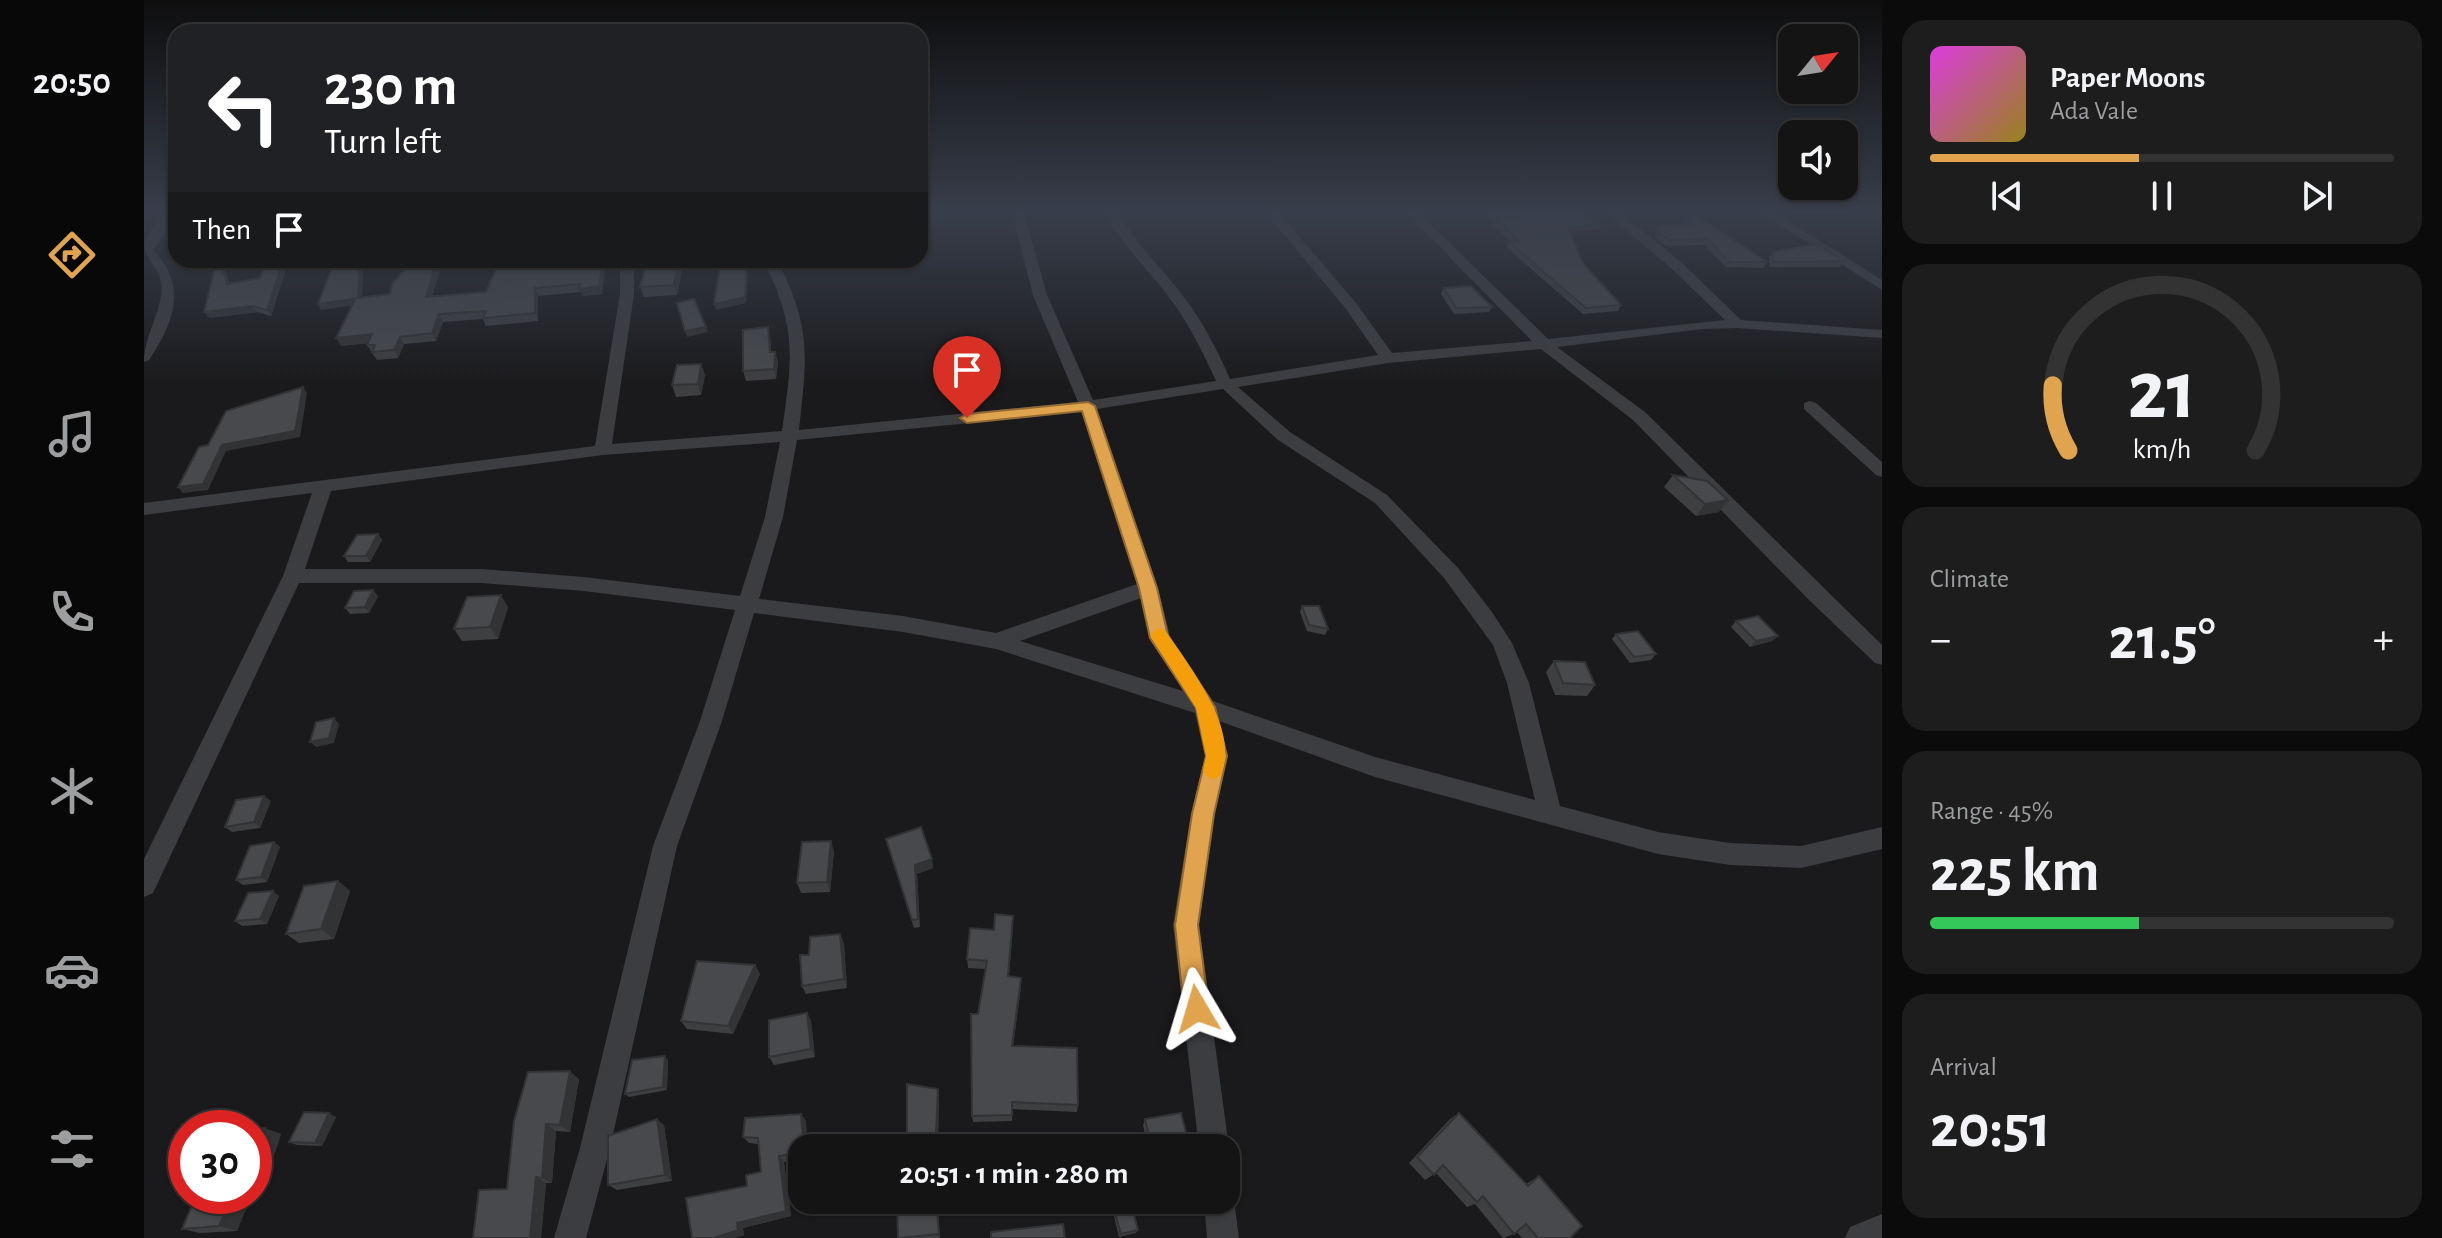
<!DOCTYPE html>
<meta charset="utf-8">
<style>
:root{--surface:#141415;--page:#1d1d1e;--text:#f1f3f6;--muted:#9d9ea0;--line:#333334;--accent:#e0a34e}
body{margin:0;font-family:"Alegreya Sans",sans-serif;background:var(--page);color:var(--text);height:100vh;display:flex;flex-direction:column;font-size:30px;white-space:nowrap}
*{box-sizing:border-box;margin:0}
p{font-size:26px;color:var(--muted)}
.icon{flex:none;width:44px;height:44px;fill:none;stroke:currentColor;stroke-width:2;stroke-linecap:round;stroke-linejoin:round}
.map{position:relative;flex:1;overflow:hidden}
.sheet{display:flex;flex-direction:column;gap:20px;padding:20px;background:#0b0b0c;width:560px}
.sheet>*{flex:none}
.top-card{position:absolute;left:24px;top:24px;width:760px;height:244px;border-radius:24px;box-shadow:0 2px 6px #0004,0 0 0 2px var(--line);background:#202124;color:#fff;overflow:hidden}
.needle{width:52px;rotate:60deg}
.controls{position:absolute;left:1634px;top:24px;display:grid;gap:16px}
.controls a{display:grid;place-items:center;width:80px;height:80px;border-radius:16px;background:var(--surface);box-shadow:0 2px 6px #0004,0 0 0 2px var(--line);font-size:40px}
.speed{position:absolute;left:24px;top:1110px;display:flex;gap:16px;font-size:40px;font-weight:700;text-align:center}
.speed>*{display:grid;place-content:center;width:104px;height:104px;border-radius:50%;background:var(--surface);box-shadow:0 2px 6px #0004,0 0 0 2px var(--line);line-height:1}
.speed .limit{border:12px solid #d22;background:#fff;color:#111}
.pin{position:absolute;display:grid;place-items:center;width:68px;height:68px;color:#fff;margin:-82px -34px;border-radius:50% 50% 50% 0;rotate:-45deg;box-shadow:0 0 8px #0007}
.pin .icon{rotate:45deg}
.me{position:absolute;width:88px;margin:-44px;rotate:353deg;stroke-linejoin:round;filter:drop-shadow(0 0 6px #0008)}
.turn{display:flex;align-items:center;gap:28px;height:168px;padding:0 24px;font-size:36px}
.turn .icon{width:104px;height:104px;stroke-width:2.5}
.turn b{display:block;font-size:56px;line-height:68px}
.then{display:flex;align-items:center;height:76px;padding:0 24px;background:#0003;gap:16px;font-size:30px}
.big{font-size:60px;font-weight:600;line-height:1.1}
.sheet .widget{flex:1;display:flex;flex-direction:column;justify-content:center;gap:12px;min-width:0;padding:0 28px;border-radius:24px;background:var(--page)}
.sheet .dial{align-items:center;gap:0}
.dial svg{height:208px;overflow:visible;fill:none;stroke:var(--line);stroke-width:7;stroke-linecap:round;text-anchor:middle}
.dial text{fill:var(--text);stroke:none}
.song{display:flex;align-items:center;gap:24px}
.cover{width:96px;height:96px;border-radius:12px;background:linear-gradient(135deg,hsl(300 70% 55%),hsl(50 70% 35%))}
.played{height:8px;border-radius:4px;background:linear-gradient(90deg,var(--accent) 45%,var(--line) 45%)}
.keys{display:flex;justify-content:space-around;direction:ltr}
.heat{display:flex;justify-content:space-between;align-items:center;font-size:44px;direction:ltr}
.charge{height:12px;border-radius:6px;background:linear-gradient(90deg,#34c759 45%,var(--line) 0)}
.trip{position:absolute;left:644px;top:1134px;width:452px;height:80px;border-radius:24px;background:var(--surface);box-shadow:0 2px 6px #0004,0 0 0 2px var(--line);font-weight:600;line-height:80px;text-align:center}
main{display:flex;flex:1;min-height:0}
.tab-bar{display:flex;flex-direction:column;width:144px;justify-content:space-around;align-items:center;background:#080808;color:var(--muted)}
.tab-bar .icon{width:56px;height:56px}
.tab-bar .active{color:var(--accent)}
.tab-bar b{font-size:36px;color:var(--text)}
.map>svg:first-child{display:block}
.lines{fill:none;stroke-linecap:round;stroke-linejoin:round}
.minor{fill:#3c3d41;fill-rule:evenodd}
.wall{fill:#3d3f41;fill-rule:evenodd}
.shaded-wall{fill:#323335}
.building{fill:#47494c;stroke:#323335;stroke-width:2}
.route{fill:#e0a34e;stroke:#926a33;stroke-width:2}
.slow{fill:#f59e0b}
</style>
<main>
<nav class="tab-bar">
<b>20:50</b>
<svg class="icon active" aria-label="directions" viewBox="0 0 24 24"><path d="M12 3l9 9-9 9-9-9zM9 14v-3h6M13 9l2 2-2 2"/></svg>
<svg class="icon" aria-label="music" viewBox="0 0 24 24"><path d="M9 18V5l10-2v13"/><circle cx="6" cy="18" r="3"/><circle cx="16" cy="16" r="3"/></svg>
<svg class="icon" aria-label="phone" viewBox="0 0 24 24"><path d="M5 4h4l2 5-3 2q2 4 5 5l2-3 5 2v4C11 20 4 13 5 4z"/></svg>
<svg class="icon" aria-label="climate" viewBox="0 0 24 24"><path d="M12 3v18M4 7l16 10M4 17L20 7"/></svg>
<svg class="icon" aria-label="car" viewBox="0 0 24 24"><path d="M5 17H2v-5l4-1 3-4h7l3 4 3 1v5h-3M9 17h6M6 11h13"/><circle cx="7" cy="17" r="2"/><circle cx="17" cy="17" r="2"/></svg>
<svg class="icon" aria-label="filters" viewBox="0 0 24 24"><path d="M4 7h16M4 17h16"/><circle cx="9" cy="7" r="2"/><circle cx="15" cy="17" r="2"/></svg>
</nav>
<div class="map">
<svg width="1738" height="1238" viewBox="0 0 1738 1238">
<rect width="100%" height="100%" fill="#1a1a1c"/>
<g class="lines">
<path class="minor" d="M24 213H32V219L9 250C44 285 30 323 5 360L0 362C0 334 21 307 17 282 14 266 0 259 0 243 4 231 16 221 24 213Z
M868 213H880L903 295 949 400 1072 381C1058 350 1043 320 1022 293 1001 266 977 245 963 213H975C990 242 1012 262 1032 287 1055 315 1072 346 1086 379L1234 355 1202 309 1122 213H1135L1212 303 1248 353 1388 341 1262 213H1275L1404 339 1581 320 1528 269 1463 213H1477L1538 263 1597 320 1738 330V338L1593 328 1558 329 1413 347 1501 412 1738 645V665L1731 663 1663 598 1489 420 1397 349 1244 363 1094 387 1146 432 1243 495 1314 568 1348 612 1368 643 1385 683 1416 806 1514 832 1586 843 1657 846 1738 827V849L1657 868 1586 865 1514 854 1231 777 1075 721 1083 756 1071 814 1055 925 1085 1148 1082 1155V1148H1055L1029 925 1047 814 1061 756 1051 713 852 649 759 632 610 613 578 721 533 846 466 1148 442 1238H410L436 1148 509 846 556 721 591 610 440 591 337 583H155L9 893 0 897V859L139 576 168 493 0 515V503L451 446 476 294V260H490V294L468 444 638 431C648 358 654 329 619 260H633C668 328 663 356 655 430L934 402 889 295ZM1079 389 1134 440 1231 503 1300 578 1349 645 1363 683 1391 800 1231 757 1069 701 1026 636 1014 588 953 409ZM938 412 993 584 852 633 759 616 615 599 639 517 653 440ZM636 442 621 517 596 596 440 577 337 569H161L187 491 459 455ZM997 598 1006 638 1039 691 876 641Z
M1617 213H1632L1738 280V290Z
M1666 401 1672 403 1738 462V477L1732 475 1660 409V403Z
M1082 1188 1090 1200 1095 1238H1063L1060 1200H1082Z
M1738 1214V1238H1701L1706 1227Z"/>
</g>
<path class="wall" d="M1186 213H1220L1187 215Z
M1344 213 1458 223 1455 229 1427 233 1438 262 1477 305 1474 311 1439 314 1362 247 1365 242H1367L1342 218Z
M1544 219 1623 262 1620 268 1582 267 1560 245 1522 246 1511 237V232L1514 226 1541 224Z
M1628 252 1700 261 1696 267H1626L1625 257Z
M73 260 79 261 85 283 116 278 122 260H145L127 316 113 312 65 318Z
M191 260 227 269 219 270 218 297 246 294 269 260H410V265L459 261 461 268 458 294 438 296 437 292 394 296V321L342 326 339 319 299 322 292 341 260 344 254 358 233 360 223 345 224 343 197 346 209 305 177 310 174 304ZM355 261 342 292 288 296 298 263 300 267Z
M540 260 533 295 500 297 496 287 511 265Z
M1300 288 1348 307 1345 312 1310 314 1297 294Z
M626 337 627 352H631L634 362 632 379 602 381 599 371Z
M557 364 561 375 557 395 532 397 528 385Z
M1529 475 1575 512 1552 516 1520 487Z
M234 534 238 540 226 562H204L200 556Z
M234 596 225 613 206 614 201 608Z
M1158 606 1184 629 1181 635 1163 631 1156 612Z
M364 607 354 639 318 641 310 629Z
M1592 621 1634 636 1628 641 1606 647 1587 627Z
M1472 634 1512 654 1507 660 1486 663 1468 639Z
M1410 661 1451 685 1443 696 1411 695 1402 672Z
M127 801 116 828 88 832 81 827Z
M742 839 788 859 789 868 773 874 776 927 770 928Z
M130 842 136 847 123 882 99 885 92 880Z
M690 851 686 892 657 893 653 883Z
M194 881 206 891 190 939 155 943 142 934Z
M135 896 123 924 98 926 91 921Z
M869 925 865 976 877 986 869 1046 934 1105 933 1112 868 1109V1121L829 1122 828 1116 834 1014 842 969 824 968 823 959 850 930Z
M696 934 700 944 703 988 662 994 658 986 665 955Z
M611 965 616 974 589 1034 543 1029 537 1021Z
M663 1013 667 1021 671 1057 630 1065 625 1057Z
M524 1060 523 1090 485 1097 481 1094Z
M435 1079 426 1132 412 1131 408 1183H402L397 1238H329L363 1189 370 1121Z
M795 1096 794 1140 765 1144 763 1138Z
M1315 1113 1382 1184 1395 1176 1426 1238H1378L1373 1232 1370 1234 1359 1238 1331 1204 1323 1207 1292 1173 1281 1180 1265 1163 1306 1119Z
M192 1117 178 1146 153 1145 145 1142Z
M1001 1119 1046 1148H1004L999 1125Z
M662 1121 658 1148V1159L640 1162 647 1216 599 1228 600 1235 590 1238 603 1186 617 1172 614 1144 605 1143 599 1137Z
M520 1125 528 1181 473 1190 464 1185Z
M110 1129 137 1134 122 1179 113 1180 110 1188Z
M52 1196H107L93 1231 56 1233 38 1229Z
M793 1200 796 1238H754Z
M968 1202 994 1230 992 1233 975 1237 967 1204Z"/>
<path class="shaded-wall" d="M1458 223 1455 229 1422 234 1425 228Z
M76 260 79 261 87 290 83 284Z
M139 260H145L127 316 123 310Z
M224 260H227V269L219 270 218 304 177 310 174 304 216 264Z
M293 260H358L300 267 298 263 286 304 282 297Z
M535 260H540L533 295 530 285Z
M586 260H591L583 273 582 267Z
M459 261 461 268 458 294 438 296 435 289Z
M603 266 604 271 602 303 572 310 570 304Z
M391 288 394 296V321L391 313Z
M108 306 113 312 65 318 60 312Z
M295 314 299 322 292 341 288 333Z
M562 327 564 332 543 337 541 331Z
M228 334 233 342 197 346 192 338Z
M256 337 260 344 254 358 250 350Z
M631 352 634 362 632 379 630 369Z
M557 364 561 375 557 395 554 384Z
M159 387 163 393 156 437 82 451 64 490 39 493 34 487 78 445Z
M1584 500 1575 512 1552 516 1561 504Z
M234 534 238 540 226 562 222 556Z
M229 590 234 596 225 613 221 607Z
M357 595 364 607 354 639 346 627Z
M1634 636 1628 641 1606 647 1612 641Z
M190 718 195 724 190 743 172 747 166 742Z
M120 796 127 801 116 828 110 822Z
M687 841 690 851 686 892 683 882Z
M130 842 136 847 123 882 117 877Z
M788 859 789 868 773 874 776 927 771 865Z
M194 881 206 891 190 939 177 929Z
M129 891 135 896 123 924 116 919Z
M696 934 700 944 703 988 700 979Z
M611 965 616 974 589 1034 584 1026Z
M877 978V986L868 1054V1046Z
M663 1013 667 1021 671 1057 667 1049Z
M521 1056 524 1060 523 1090 519 1087Z
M426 1071 435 1079 426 1132 416 1125Z
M794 1089 795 1096 794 1140 792 1134Z
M185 1113 192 1117 178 1146 171 1143Z
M657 1114 662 1121 664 1148H660Z
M513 1119 520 1125 528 1181 521 1175Z
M402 1124 412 1131 408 1183 398 1178Z
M121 1128 137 1134 122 1179 110 1175V1160Z
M635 1156 640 1162 647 1216 599 1228 600 1235 590 1238H570L593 1223Z
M392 1177 402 1183 397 1238H386Z
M88 1196H107L93 1231 75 1226Z
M792 1200H793L796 1238 795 1234Z"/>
<path class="building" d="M1345 213H1431L1458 223 1425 228 1438 262 1477 305 1442 308 1365 242 1375 241Z
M1549 213 1623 262H1585L1564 239 1525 240 1514 232V226L1548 224 1544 219Z
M1673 244 1700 261 1629 262 1628 252Z
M73 260H76L83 284 116 278 122 260H139L123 310 108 306 60 312Z
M191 260H224V263L216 264 214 298 174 304Z
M269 260H293L282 297 342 292 356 260H407V266L459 261 455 286 435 289 436 284 391 288V313L339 318 342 311 295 314 288 333 256 337 250 350 228 352 231 345H223L228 334 192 338 212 298 246 294 248 284Z
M511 260H535L530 285 496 287 502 266 511 265Z
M577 260H586L582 267 603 266 601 297 570 304Z
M1327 286 1348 307 1312 308 1300 288Z
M550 299 562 327 541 331 533 303Z
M624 327 626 352H631L630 369 599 371V330Z
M557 364 554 384 528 385 533 365Z
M159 387 151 431 78 445 59 484 34 487 55 447 64 445 82 411Z
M1529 475 1563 481 1584 500 1561 504Z
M234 534 222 556H200L213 535Z
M229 590 221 607 201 608 210 591Z
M357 595 346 627 310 629 323 597Z
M1158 606H1175L1184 629 1165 625Z
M1614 616 1634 636 1612 641 1592 621Z
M1494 631 1512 654 1490 657 1472 634Z
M1410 661 1441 662 1451 685 1419 683Z
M190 718 185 738 166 742 172 722Z
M120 796 110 822 81 827 92 800Z
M777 827 788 859 771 865 774 919 768 920 742 839Z
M687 841 683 882 653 883 658 842Z
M130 842 117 877 92 880 106 846Z
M194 881 177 929 142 934 160 886Z
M129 891 116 919 91 921 104 893Z
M851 914 869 916 864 976 877 978 868 1046 933 1048 934 1105 868 1102V1115L828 1116 827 1014H834L843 961 823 959 826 928 850 930Z
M696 934 700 979 658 986 656 955H665L666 937Z
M553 961 611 965 584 1026 537 1021Z
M663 1013 667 1049 625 1057V1020Z
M521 1056 519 1087 481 1094 488 1060Z
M426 1071 416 1125 402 1124 398 1178 392 1177 386 1238H329L335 1190 363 1189 370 1121 384 1072Z
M763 1084 794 1089 792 1134 763 1138Z
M160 1112 185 1113 171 1143 145 1142Z
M1037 1113 1046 1148H1008L1001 1119Z
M1315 1113 1384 1186 1395 1176 1438 1226 1426 1238H1394L1382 1224 1370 1234 1339 1196 1333 1202 1299 1165 1290 1175 1273 1157Z
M657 1114 660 1148H658V1152L635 1156 642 1211 593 1223 594 1230 570 1238H548L542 1198 603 1186 602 1175 617 1172 614 1138 599 1137 601 1118Z
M513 1119 521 1175 464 1185V1136Z
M121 1128 110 1160V1129Z
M52 1196H88L75 1226 38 1229Z
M753 1200H792L795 1234 754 1238Z
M975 1200H986L994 1230 977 1234 968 1202Z
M919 1224 921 1238H847V1232Z"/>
<linearGradient id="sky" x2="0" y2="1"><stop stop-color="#0e0e0f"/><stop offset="0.55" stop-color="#383e4b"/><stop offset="1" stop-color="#383e4b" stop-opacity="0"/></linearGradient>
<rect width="1738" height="386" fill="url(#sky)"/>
<path class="route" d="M944 402 951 406 1013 588 1024 636 1071 707 1083 756 1070 814 1054 925 1065 1009 1061 1018 1053 1021 1044 1018 1040 1009 1031 925 1048 814 1062 756 1052 708 1006 638 995 588 938 411 823 423 816 418 823 414Z"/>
<path class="slow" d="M1015 628 1021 630C1045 666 1098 731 1076 776L1069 779 1062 776 1059 770 1062 756 1052 708 1006 635Z"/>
</svg>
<div class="controls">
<a><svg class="needle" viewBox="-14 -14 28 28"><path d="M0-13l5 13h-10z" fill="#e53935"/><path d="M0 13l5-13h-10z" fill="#9d9ea0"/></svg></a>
<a><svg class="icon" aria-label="sound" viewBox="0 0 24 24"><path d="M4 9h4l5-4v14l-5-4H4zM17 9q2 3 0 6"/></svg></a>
</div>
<div class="speed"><div class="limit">30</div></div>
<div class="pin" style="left:823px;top:418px;background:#d93025"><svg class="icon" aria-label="arrive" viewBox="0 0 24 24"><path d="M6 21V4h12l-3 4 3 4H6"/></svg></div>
<svg class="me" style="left:1053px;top:1009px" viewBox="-20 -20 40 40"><path d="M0-17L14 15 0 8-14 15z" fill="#e0a34e" stroke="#fff" stroke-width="4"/></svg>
<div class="trip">20:51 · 1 min · 280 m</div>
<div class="top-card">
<div class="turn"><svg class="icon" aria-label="left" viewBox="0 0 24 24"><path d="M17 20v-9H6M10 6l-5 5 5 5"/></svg><div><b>230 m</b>Turn left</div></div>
<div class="then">Then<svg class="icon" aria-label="arrive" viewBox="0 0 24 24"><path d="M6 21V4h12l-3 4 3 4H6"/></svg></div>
</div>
</div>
<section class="sheet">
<div class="widget">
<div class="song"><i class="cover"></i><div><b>Paper Moons</b><p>Ada Vale</p></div></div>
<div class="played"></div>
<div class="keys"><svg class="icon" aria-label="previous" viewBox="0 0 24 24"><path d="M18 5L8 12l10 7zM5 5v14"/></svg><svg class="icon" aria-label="pause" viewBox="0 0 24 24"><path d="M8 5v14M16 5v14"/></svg><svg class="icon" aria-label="next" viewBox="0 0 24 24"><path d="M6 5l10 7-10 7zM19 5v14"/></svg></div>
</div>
<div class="widget dial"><svg viewBox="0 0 100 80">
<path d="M14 69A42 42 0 1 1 86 69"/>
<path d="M14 69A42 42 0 0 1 8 44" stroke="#e0a34e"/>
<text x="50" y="56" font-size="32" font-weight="700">21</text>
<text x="50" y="72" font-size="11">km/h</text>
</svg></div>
<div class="widget"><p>Climate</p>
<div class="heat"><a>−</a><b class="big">21.5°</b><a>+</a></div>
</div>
<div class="widget"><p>Range · 45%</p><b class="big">225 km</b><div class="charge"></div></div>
<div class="widget"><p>Arrival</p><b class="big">20:51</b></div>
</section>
</main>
